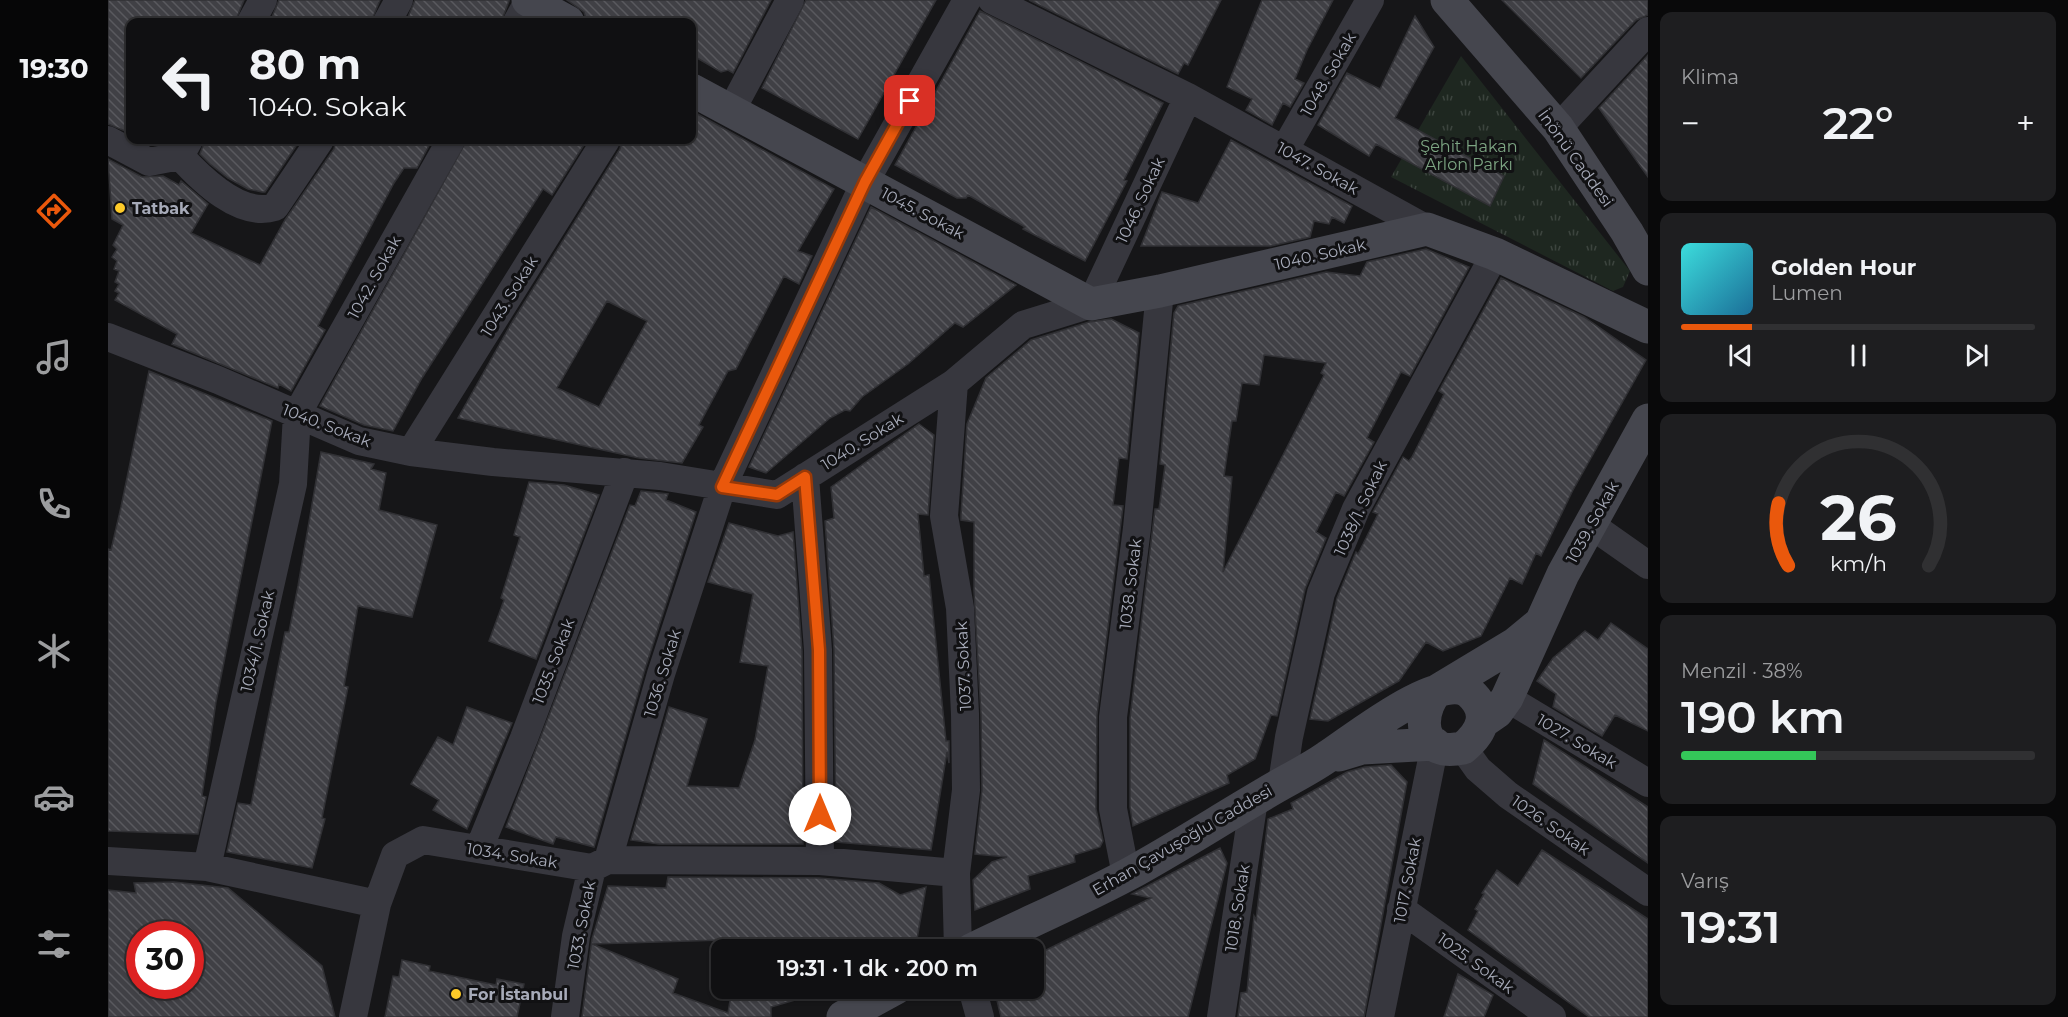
<!DOCTYPE html>
<html lang="tr">
<meta charset="utf-8">
<style>
:root{--surface:#101012;--page:#1e1e20;--text:#f1f3f6;--muted:#9c9d9f;--line:#303032;--accent:#ea580c}
body{margin:0;font-family:Montserrat,sans-serif;background:var(--page);color:var(--text);height:100vh;display:flex;flex-direction:column;font-size:22px;white-space:nowrap}
*{box-sizing:border-box;margin:0}
p{font-size:20px;color:var(--muted)}
.icon{flex:none;width:33px;height:33px;fill:none;stroke:currentColor;stroke-width:2;stroke-linecap:round;stroke-linejoin:round}
.map{position:relative;flex:1;overflow:hidden}
.panel{display:flex;flex-direction:column;gap:12px;padding:12px;background:#09090a;width:420px}
.panel>*{flex:none}
.guide{position:absolute;left:18px;top:18px;width:570px;height:126px;border-radius:12px;box-shadow:0 2px 4px #0004,0 0 0 2px var(--line);background:#101012;color:var(--text);overflow:hidden}
.speed{position:absolute;left:18px;top:921px;display:flex;gap:12px;font-size:30px;font-weight:700;text-align:center}
.speed>*{display:grid;place-content:center;width:78px;height:78px;border-radius:50%;background:var(--surface);box-shadow:0 2px 4px #0004,0 0 0 2px var(--line);line-height:1}
.speed .limit{border:9px solid #d22;background:#fff;color:#111}
.pin{position:absolute;display:grid;place-items:center;width:51px;height:51px;color:#fff;margin:-26px;border-radius:12px;box-shadow:0 3px 9px #0006}
.me{position:absolute;width:66px;margin:-33px;rotate:0deg;stroke-linejoin:round;filter:drop-shadow(0 0 4px #0008)}
.turn{display:flex;align-items:center;gap:21px;height:126px;padding:0 24px;font-size:27px}
.turn .icon{width:78px;height:78px;stroke-width:2.5}
.turn b{display:block;font-size:42px;line-height:51px}
.big{font-size:45px;font-weight:600;line-height:1.1}
.panel .tile{flex:1;display:flex;flex-direction:column;justify-content:center;gap:9px;min-width:0;padding:0 21px;border-radius:12px;background:var(--page)}
.panel .dial{align-items:center;gap:0}
.dial svg{height:156px;overflow:visible;fill:none;stroke:var(--line);stroke-width:7;stroke-linecap:round;text-anchor:middle}
.dial text{fill:var(--text);stroke:none}
.song{display:flex;align-items:center;gap:18px}
.cover{width:72px;height:72px;border-radius:9px;background:linear-gradient(135deg,hsl(180 70% 55%),hsl(200 70% 35%))}
.played{height:6px;border-radius:3px;background:linear-gradient(90deg,var(--accent) 20%,var(--line) 20%)}
.keys{display:flex;justify-content:space-around;direction:ltr}
.heat{display:flex;justify-content:space-between;align-items:center;font-size:33px;direction:ltr}
.charge{height:9px;border-radius:4px;background:linear-gradient(90deg,#34c759 38%,var(--line) 0)}
.trip{position:absolute;left:603px;top:939px;width:333px;height:60px;border-radius:12px;background:var(--surface);box-shadow:0 2px 4px #0004,0 0 0 2px var(--line);font-weight:600;line-height:60px;text-align:center}
main{display:flex;flex:1;min-height:0}
.tabs{display:flex;flex-direction:column;width:108px;justify-content:space-around;align-items:center;background:#060607;color:var(--muted)}
.tabs .icon{width:42px;height:42px}
.tabs .on{color:var(--accent)}
.tabs b{font-size:27px;color:var(--text)}
.map>svg:first-child{display:block}
.park{fill:url(#park-tufts)}
.building{fill:url(#building-back-hatch);stroke:#303034;stroke-width:1.5;fill-rule:evenodd}
.lines{fill:none;stroke-linecap:round;stroke-linejoin:round}
.street{stroke:#37373e;stroke-width:28}
.secondary{stroke:#45464e;stroke-width:33}
.route-casing{stroke:#983908;stroke-width:15}
.route{stroke:#ea580c;stroke-width:10}
.poi-dot{fill:#fdca29;stroke:#111113;stroke-width:2}
.labels{text-anchor:middle;stroke-width:6;stroke-linejoin:round;paint-order:stroke}
.street-label{font-size:16px;fill:#a7abb9;stroke:#111113}
.park-label{font-size:16px;fill:#7da583;stroke:#111113}
.poi-label{font-size:16px;font-weight:bold;fill:#a7abb9;stroke:#111113;text-anchor:start}
</style>
<main>
<nav class="tabs">
<b>19:30</b>
<svg class="icon on" aria-label="directions" viewBox="0 0 24 24"><path d="M12 3l9 9-9 9-9-9zM9 14v-3h6M13 9l2 2-2 2"/></svg>
<svg class="icon" aria-label="music" viewBox="0 0 24 24"><path d="M9 18V5l10-2v13"/><circle cx="6" cy="18" r="3"/><circle cx="16" cy="16" r="3"/></svg>
<svg class="icon" aria-label="phone" viewBox="0 0 24 24"><path d="M5 4h4l2 5-3 2q2 4 5 5l2-3 5 2v4C11 20 4 13 5 4z"/></svg>
<svg class="icon" aria-label="climate" viewBox="0 0 24 24"><path d="M12 3v18M4 7l16 10M4 17L20 7"/></svg>
<svg class="icon" aria-label="car" viewBox="0 0 24 24"><path d="M5 17H2v-5l4-1 3-4h7l3 4 3 1v5h-3M9 17h6M6 11h13"/><circle cx="7" cy="17" r="2"/><circle cx="17" cy="17" r="2"/></svg>
<svg class="icon" aria-label="filters" viewBox="0 0 24 24"><path d="M4 7h16M4 17h16"/><circle cx="9" cy="7" r="2"/><circle cx="15" cy="17" r="2"/></svg>
</nav>
<div class="map">
<svg width="1540" height="1017" viewBox="0 0 1540 1017">
<defs>
<pattern id="park-tufts" width="24" height="20" patternUnits="userSpaceOnUse" patternTransform="scale(1.5)"><rect width="24" height="20" fill="#1e2720"/><path d="M3 7l-1-3M5 7V3M7 7l1-3M15 17l-1-3M17 17v-4M19 17l1-3" fill="none" stroke="#3c443e"/></pattern>
<pattern id="building-back-hatch" width="6" height="6" patternUnits="userSpaceOnUse" patternTransform="scale(1.5)"><rect width="6" height="6" fill="#404045"/><path d="M-1 5l2 2M0 0l6 6M5-1l2 2" fill="none" stroke="#59595e"/></pattern>
</defs>
<rect width="100%" height="100%" fill="#161618"/>
<path class="park" d="M1353 56 1522 271 1515 287 1505 291 1283 177Z"/>
<path class="building" d="M0 0H136L127 22H22V133L0 124Z
M171 0H272L263 22H162Z
M307 0H401V1L393 22H298Z
M459 0H663L625 73 620 70 613 72 584 55V22H479L476 12Z
M698 0H828L750 139 654 88Z
M921 0H1113L1080 65 1076 63 1070 74Z
M1154 0H1225L1199 50 1187 79 1196 83 1182 107 1175 103 1164 125 1138 110 1144 99 1119 87Z
M1394 0H1540V15L1528 20 1473 78Z
M872 11 1055 103 1016 180 1019 181 977 261 915 229 917 227 860 195 858 198H849L787 165Z
M1307 16 1326 47 1287 118 1396 176 1382 206 1268 144 1261 156 1210 125 1239 73 1272 89Z
M1540 55V177L1491 108Z
M584 111 726 189 690 251 704 256 691 284 676 276 628 369 620 371 591 425 595 427 574 463 531 458 350 418 403 324 512 149 514 140H584ZM499 301 539 321 491 407 449 388Z
M97 140H192L157 192H154L140 189 120 178 102 164 92 154Z
M228 140H324L309 168H296L286 183 210 326 217 330 183 391 171 384 170 388 64 344 69 334 7 300 11 293 7 291 11 284 7 282 11 271 6 269 9 261 4 257 9 249 5 245 15 225 4 219 0 159 34 177 55 176 71 185 73 181 100 204 83 233 152 265 177 220 226 149Z
M359 140H479L444 195 435 189 314 378 285 431 256 425 212 406Z
M1123 140 1244 206 1236 223 1224 217 1221 224 1206 221 1202 237 1163 246H1033L1054 192 1090 203Z
M763 207 908 285 855 327 847 323 800 364 754 397 742 411 737 410 722 418 658 473 641 467Z
M1318 249 1361 267 1302 376 1293 372 1259 438 1266 442 1236 496 1228 492 1208 532 1218 538 1197 589 1169 716 1163 715 1147 759 1119 775 1121 783 1025 826 1022 807V718L1047 509H1051L1057 465 1052 464 1066 313 1070 306 1218 272 1252 276 1259 262ZM1156 355 1218 363 1213 373 1216 375 1115 572 1124 477 1116 476 1124 421H1128L1134 383 1151 385Z
M1393 278 1476 317 1538 360 1465 490 1433 556 1428 553 1414 584 1402 578 1373 636 1335 651 1318 642 1291 681 1220 721 1202 719 1229 598 1248 552 1250 554 1270 514 1265 512 1295 457 1301 461 1304 457 1336 394 1331 391Z
M1003 319 1031 333 1019 459 1011 458 1005 505 1015 506 989 715 988 809 995 841 992 847 966 855 967 862 920 876 922 889 867 910 865 880 884 862 899 857 867 854 874 790 873 714 866 591V522L853 520V515L859 424 878 378 923 340 981 322Z
M41 371 164 421 108 702 94 796 98 797 90 834 0 831V549L3 550 13 507Z
M811 424 826 435 820 515 810 514 816 576 821 575 838 741H841V763L839 752 823 850 728 842 726 649 717 521 726 518 723 487Z
M213 452 266 464 263 469 278 473 271 510 329 525 304 617 250 606 236 686 240 687 214 818 217 819 204 868 119 852 130 803 143 805 177 632H181L190 586Z
M421 482 456 485 491 495 428 659 381 641 396 600 393 598 412 537 406 535Z
M533 491 560 494 558 500 588 512 537 669 486 847 448 837 445 844 398 827 522 505 527 506Z
M621 523 670 536 685 532 694 651 695 844H551L523 840 561 707 599 719 579 786 631 788 647 740 660 666 632 662 645 594 600 582Z
M1503 623 1540 649V731L1507 715 1494 736 1445 707 1448 694 1429 681 1445 658 1477 631 1490 640Z
M359 707 404 723 359 829 325 810 331 800 303 784 330 737 345 745Z
M1436 740 1540 807V863L1425 784Z
M1283 765 1299 782 1256 1017H1130L1133 993 1139 992 1146 916 1148 920 1160 819 1185 809 1183 803 1239 772 1257 767Z
M1112 848 1119 863 1080 1017H893L886 988H926V956L1043 898 1024 894Z
M1434 850 1540 919V1017H1481L1360 930 1370 911 1367 909 1376 894 1374 893 1389 870 1410 886Z
M560 877 711 878 771 883 792 895 818 887 808 945 796 950H615V940L484 944 570 979 565 993 620 1013 624 988H716L714 992 663 1007V1017H474L484 939 500 886 558 888Z
M66 882 120 888 214 966 227 1017H0V890L28 893 26 883ZM32 934H82V986L32 993Z
M294 960 322 966 321 971 388 985 389 979 416 984 409 1017H277L285 976 291 977Z
M1350 974 1385 995 1376 1017H1336Z"/>
<g class="lines">
<path class="street" d="M884 0 1080 97 1319 229
M143 22 155 0
M279 22 291 0
M409 22 421 0
M623 111 682 0
M1450 128 1540 31
M0 140 41 162 72 156 81 140
M1177 149 1262 0
M72 156C94 180 132 218 167 207L212 140
M0 337 110 380 251 441 303 452 385 462 552 476 669 495 846 383 915 325 983 304 1080 97
M846 383 836 516 852 608 857 714 858 790 848 873 850 950
M303 452 498 140
M697 477 710 650 712 861
M1483 525 1540 565
M1399 698 1540 783
M1355 748 1370 769 1400 795 1540 892
M1174 783 1181 737 1213 593 1248 509 1387 254
M371 849 416 738 517 472
M500 860 553 674 614 487 757 182 859 0
M0 861 99 867 269 904
M99 867 185 484 189 414 343 140
M1018 875 1005 809V717L1029 528 1052 291
M1293 909 1444 1017
M864 988 872 1017
M245 1017 269 904 287 855 315 840 484 868 500 860 712 861 848 873
M457 1017 468 936 484 868
M1113 1017 1146 800
M1272 1017 1327 744"/>
<path class="secondary" d="M420 0 460 22
M1339 0 1450 128 1519 232 1540 269
M584 90 983 304 1052 291 1319 229 1387 254 1540 327
M1376 721 1389 712 1399 698 1455 574 1540 420
M1231 755 1254 748 1327 744
M863 950C914 925 968 902 1019 875 1065 850 1110 821 1156 794 1177 781 1199 771 1219 757 1244 741 1334 668 1362 693 1383 712 1375 732 1355 748 1350 749 1342 750 1336 749 1308 743 1314 706 1329 691L1407 644 1430 625
M735 1017 788 988"/>
</g>
<g class="lines">
<g class="route-casing">
<path id="route" d="M712 814 711 650 697 477 669 495 614 487 757 182 802 101"/>
</g>
<use href="#route" class="route"/>
</g>
<g class="poi-dot">
<circle cx="12" cy="208" r="6"/>
<circle cx="348" cy="994" r="6"/>
</g>
<g class="labels">
<g class="street-label">
<text transform="translate(1220 74) rotate(-60)" y="6">1048. Sokak</text>
<text transform="translate(1468 158) rotate(54)" y="6">İnönü Caddesi</text>
<text transform="translate(1210 168) rotate(29)" y="6">1047. Sokak</text>
<text transform="translate(1032 200) rotate(-65)" y="6">1046. Sokak</text>
<text transform="translate(815 213) rotate(28)" y="6">1045. Sokak</text>
<text transform="translate(1212 254) rotate(-13)" y="6">1040. Sokak</text>
<text transform="translate(266 277) rotate(-61)" y="6">1042. Sokak</text>
<text transform="translate(401 296) rotate(-58)" y="6">1043. Sokak</text>
<text transform="translate(219 425) rotate(21)" y="6">1040. Sokak</text>
<text transform="translate(754 441) rotate(-32)" y="6">1040. Sokak</text>
<text transform="translate(1252 508) rotate(-65)" y="6">1038/1. Sokak</text>
<text transform="translate(1484 522) rotate(-61)" y="6">1039. Sokak</text>
<text transform="translate(1022 584) rotate(-83)" y="6">1038. Sokak</text>
<text transform="translate(149 641) rotate(-77)" y="6">1034/1. Sokak</text>
<text transform="translate(445 661) rotate(-69)" y="6">1035. Sokak</text>
<text transform="translate(855 666) rotate(-93)" y="6">1037. Sokak</text>
<text transform="translate(554 673) rotate(-73)" y="6">1036. Sokak</text>
<text transform="translate(1469 741) rotate(31)" y="6">1027. Sokak</text>
<text transform="translate(1443 825) rotate(35)" y="6">1026. Sokak</text>
<text transform="translate(1074 840) rotate(-30)" y="6">Erhan Çavuşoğlu Caddesi</text>
<text transform="translate(404 855) rotate(9)" y="6">1034. Sokak</text>
<text transform="translate(1299 880) rotate(-79)" y="6">1017. Sokak</text>
<text transform="translate(1129 908) rotate(-81)" y="6">1018. Sokak</text>
<text transform="translate(473 925) rotate(-79)" y="6">1033. Sokak</text>
<text transform="translate(1368 963) rotate(36)" y="6">1025. Sokak</text>
</g>
<g class="park-label">
<text x="1361" y="152">Şehit Hakan<tspan x="1361" dy="18">Arlon Parkı</tspan></text>
</g>
<g class="poi-label">
<text x="24" y="214">Tatbak</text>
<text x="360" y="1000">For İstanbul</text>
</g>
</g>
</svg>
<div class="speed"><div class="limit">30</div></div>
<div class="pin" style="left:802px;top:101px;background:#d93025"><svg class="icon" aria-label="arrive" viewBox="0 0 24 24"><path d="M6 21V4h12l-3 4 3 4H6"/></svg></div>
<svg class="me" style="left:712px;top:814px" viewBox="-20 -20 40 40"><circle r="19" fill="#fff"/><path d="M0-13L10 11 0 6-10 11z" fill="#ea580c"/></svg>
<div class="trip">19:31 · 1 dk · 200 m</div>
<div class="guide">
<div class="turn"><svg class="icon" aria-label="left" viewBox="0 0 24 24"><path d="M17 20v-9H6M10 6l-5 5 5 5"/></svg><div><b>80 m</b>1040. Sokak</div></div>
</div>
</div>
<section class="panel">
<div class="tile"><p>Klima</p>
<div class="heat"><a>−</a><b class="big">22°</b><a>+</a></div>
</div>
<div class="tile">
<div class="song"><i class="cover"></i><div><b>Golden Hour</b><p>Lumen</p></div></div>
<div class="played"></div>
<div class="keys"><svg class="icon" aria-label="previous" viewBox="0 0 24 24"><path d="M18 5L8 12l10 7zM5 5v14"/></svg><svg class="icon" aria-label="pause" viewBox="0 0 24 24"><path d="M8 5v14M16 5v14"/></svg><svg class="icon" aria-label="next" viewBox="0 0 24 24"><path d="M6 5l10 7-10 7zM19 5v14"/></svg></div>
</div>
<div class="tile dial"><svg viewBox="0 0 100 80">
<path d="M14 69A42 42 0 1 1 86 69"/>
<path d="M14 69A42 42 0 0 1 9 37" stroke="#ea580c"/>
<text x="50" y="56" font-size="32" font-weight="700">26</text>
<text x="50" y="72" font-size="11">km/h</text>
</svg></div>
<div class="tile"><p>Menzil · 38%</p><b class="big">190 km</b><div class="charge"></div></div>
<div class="tile"><p>Varış</p><b class="big">19:31</b></div>
</section>
</main>
